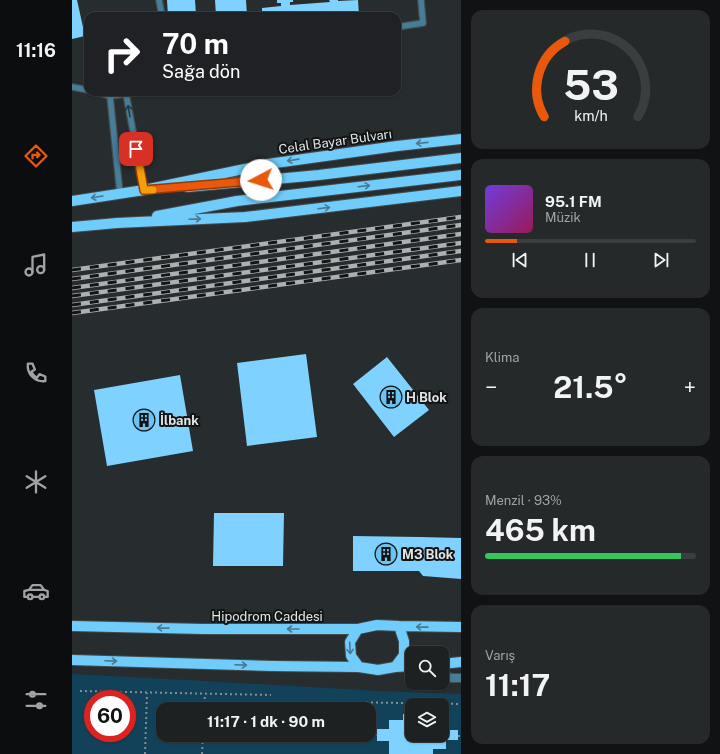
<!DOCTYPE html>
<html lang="tr">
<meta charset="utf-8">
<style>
:root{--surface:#1d2122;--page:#25292a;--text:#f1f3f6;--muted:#a0a3a5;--line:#3b3e40;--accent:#ea580c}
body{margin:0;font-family:"Public Sans",sans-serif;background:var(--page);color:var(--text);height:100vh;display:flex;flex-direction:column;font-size:15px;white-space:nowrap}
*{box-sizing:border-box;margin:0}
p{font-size:13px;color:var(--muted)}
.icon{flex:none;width:22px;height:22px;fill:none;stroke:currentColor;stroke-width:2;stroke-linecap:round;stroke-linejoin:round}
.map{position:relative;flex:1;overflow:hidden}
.side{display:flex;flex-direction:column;gap:10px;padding:10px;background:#101213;width:259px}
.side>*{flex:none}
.top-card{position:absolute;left:12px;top:12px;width:317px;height:84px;border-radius:12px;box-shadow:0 1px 3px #0004,0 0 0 1px var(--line);background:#202124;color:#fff;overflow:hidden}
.buttons{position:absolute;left:333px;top:646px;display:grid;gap:8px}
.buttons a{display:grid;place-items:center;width:44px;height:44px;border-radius:8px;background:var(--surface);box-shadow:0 1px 3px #0004,0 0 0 1px var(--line);font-size:20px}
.speed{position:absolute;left:12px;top:690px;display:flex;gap:8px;font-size:20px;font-weight:700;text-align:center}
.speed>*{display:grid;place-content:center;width:52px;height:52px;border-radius:50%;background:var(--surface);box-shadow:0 1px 3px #0004,0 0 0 1px var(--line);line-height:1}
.speed .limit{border:6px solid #d22;background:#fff;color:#111}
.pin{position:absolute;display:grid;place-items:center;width:34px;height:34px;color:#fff;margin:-17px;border-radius:8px;box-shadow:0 2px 6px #0006}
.me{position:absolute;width:44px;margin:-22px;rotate:265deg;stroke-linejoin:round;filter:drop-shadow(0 0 3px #0008)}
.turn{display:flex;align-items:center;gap:14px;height:84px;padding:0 12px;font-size:18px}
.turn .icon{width:52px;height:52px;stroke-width:2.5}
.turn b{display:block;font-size:28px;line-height:34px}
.big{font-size:30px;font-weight:700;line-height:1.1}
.side .tile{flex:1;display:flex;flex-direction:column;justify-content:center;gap:6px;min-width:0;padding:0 14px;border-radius:12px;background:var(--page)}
.side .dial{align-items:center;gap:0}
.dial svg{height:104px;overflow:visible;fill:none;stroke:var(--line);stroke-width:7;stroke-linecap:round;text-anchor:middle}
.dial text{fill:var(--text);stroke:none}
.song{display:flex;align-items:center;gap:12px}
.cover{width:48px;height:48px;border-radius:6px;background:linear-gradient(135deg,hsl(260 70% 55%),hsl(330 70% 35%))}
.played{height:4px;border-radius:2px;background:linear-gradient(90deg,var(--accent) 15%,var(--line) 15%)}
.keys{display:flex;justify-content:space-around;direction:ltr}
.heat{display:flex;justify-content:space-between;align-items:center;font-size:22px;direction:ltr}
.charge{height:6px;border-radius:3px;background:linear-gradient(90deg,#34c759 93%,var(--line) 0)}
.trip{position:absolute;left:84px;top:702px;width:220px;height:40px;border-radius:12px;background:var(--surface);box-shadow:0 1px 3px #0004,0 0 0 1px var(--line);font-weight:700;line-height:40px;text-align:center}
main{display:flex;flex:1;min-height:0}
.tab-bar{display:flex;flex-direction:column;width:72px;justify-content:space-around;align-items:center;background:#0c0d0e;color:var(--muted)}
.tab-bar .icon{width:28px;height:28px}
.tab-bar .active{color:var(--accent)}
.tab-bar b{font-size:18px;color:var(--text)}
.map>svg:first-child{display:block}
.green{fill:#124259;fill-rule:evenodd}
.building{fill:#7fd2ff}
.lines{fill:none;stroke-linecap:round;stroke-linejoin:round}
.service-casing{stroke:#454a4b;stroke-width:8}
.tertiary-casing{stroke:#454a4b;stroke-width:10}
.primary-casing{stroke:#454a4b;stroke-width:12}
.path{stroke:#898d8f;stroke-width:2;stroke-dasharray:2 3;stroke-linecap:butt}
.service{stroke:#467d99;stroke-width:5.5}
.tertiary{stroke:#467d99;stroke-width:8}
.primary{stroke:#70ccfb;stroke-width:10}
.rail-casing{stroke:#adb0b2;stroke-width:4.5}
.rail{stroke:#121415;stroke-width:3;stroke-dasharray:9;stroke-linecap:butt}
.oneway{stroke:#243943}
.oneway2{stroke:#467994}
.route-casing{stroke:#983908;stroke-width:10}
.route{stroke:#ea580c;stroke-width:7}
.slow{stroke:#f59e0b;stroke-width:7}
.labels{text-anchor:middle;stroke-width:4;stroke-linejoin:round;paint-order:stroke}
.street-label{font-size:13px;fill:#e2e5e6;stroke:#121415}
.poi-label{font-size:13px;font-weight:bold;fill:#e2e5e6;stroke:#121415;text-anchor:start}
</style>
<main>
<nav class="tab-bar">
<b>11:16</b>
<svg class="icon active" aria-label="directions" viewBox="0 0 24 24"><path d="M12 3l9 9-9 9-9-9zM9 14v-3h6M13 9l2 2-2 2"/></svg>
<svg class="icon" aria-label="music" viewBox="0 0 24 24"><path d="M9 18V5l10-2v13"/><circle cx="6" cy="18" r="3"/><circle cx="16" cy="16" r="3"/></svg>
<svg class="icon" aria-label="phone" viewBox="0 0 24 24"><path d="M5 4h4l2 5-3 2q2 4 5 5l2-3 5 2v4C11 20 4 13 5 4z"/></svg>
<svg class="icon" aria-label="climate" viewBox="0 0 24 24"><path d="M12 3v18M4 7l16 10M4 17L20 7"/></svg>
<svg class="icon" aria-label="car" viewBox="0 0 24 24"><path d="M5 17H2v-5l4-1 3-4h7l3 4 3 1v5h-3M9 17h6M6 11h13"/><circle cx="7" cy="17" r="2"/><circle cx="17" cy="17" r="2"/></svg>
<svg class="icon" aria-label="filters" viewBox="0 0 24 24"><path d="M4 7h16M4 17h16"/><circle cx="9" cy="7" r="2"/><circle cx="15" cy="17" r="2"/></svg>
</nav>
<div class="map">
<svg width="389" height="754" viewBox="0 0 389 754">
<rect width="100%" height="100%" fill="#272c2e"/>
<path class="green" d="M0 674 115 680 306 691 389 694V754H0ZM21 699H55V733H21ZM340 705H370V735H340ZM91 709H297V735H91Z"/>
<path class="building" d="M0 0H5L13 36 0 39Z
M95 0H123L124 15 96 16Z
M143 0H174L175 16H144Z
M205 0H221V2H218V5L258 2 257 0H266V1L286 0 287 16H190V8L209 6V3H205Z
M13 36H16V63L14 64 11 47 15 46Z
M234 354 245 437 175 446 165 363Z
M315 357 357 410 322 437 281 384Z
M108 375 121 451 35 466 22 390Z
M142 513H212L211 566H141Z
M281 536 348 537 389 538V579L351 576 347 571H281Z
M331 714H340V735H370V714L378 715V730H386V740H374V749H361V754H317V741H305V729H317V720H331Z"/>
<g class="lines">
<g class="service-casing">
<path id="service" d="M87 0 90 16
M325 27 351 23 349 0
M0 87 16 90
M23 92 38 96 69 92
M54 94 72 190
M38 96 48 194"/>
</g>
<g class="tertiary-casing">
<path id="tertiary" d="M370 676 380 678H389"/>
</g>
<g class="primary-casing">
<path id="primary" d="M115 187 247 175 389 158
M0 201 72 190 196 164 325 146 389 139
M85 216 165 201 389 175
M0 227 45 223 173 217 389 191
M0 626 131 629H286L305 625 327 626 389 627
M286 629 278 642 279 656 287 667
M0 660 200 666 287 667 306 670 323 667 340 666
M370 664 389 662
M323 667 332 655V641L327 626"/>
</g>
<path class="path" d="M8 691 199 695
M269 702 389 704
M270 703 277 709
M132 709 133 694
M297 728 305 735
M386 736H389
M73 754 75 693
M130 754 131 735"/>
<use href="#service" class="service"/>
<use href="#tertiary" class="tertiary"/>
<use href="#primary" class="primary"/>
<g class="rail-casing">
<path id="rail" d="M0 270 389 217
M0 279 389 225
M0 288 389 234
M0 296 389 243
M0 305 389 251
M0 313 389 260"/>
</g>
<use href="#rail" class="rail"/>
</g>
<defs><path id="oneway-shaft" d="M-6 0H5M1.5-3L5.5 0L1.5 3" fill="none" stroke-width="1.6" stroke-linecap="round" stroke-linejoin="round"/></defs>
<use class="oneway" href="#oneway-shaft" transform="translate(57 111) rotate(-100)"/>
<g class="oneway2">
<use href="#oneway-shaft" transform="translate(350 143) rotate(174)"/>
<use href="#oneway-shaft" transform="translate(221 160) rotate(172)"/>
<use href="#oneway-shaft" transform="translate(292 186) rotate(-7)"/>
<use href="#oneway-shaft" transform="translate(25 197) rotate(171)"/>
<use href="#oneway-shaft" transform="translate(252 208) rotate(-7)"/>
<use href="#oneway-shaft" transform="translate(123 219) rotate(-2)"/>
<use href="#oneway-shaft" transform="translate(350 627) rotate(-179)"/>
<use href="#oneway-shaft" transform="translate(91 628) rotate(-179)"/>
<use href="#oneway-shaft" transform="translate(221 629) rotate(-180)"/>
<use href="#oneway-shaft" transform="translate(278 648) rotate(87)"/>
<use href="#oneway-shaft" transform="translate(39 661) rotate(2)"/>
<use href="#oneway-shaft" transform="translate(169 665) rotate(2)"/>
</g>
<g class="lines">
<g class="route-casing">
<path id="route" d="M64 149 72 190 189 180"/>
</g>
<use href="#route" class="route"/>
<path class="slow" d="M68 168 72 190H81"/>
</g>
<defs>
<g id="building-disc" transform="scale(1.15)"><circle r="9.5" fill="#6ac3f1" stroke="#121415"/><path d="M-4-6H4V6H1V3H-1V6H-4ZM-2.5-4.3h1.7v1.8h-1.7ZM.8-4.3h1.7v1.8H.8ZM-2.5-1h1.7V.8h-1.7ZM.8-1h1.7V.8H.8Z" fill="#111"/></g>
</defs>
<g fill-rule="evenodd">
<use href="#building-disc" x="319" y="397"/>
<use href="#building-disc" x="72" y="420"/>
<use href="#building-disc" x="314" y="554"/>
</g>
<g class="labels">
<g class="street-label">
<text transform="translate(263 141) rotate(-8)" y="5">Celal Bayar Bulvarı</text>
<text x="195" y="621">Hipodrom Caddesi</text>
</g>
<g class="poi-label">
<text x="334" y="402">H Blok</text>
<text x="88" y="425">İlbank</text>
<text x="330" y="559">M3 Blok</text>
</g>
</g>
</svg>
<div class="buttons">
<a><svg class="icon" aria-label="search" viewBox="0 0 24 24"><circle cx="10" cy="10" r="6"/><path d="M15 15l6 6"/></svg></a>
<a><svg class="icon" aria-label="layers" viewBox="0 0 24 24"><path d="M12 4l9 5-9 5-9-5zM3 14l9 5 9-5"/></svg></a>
</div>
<div class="speed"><div class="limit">60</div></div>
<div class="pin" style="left:64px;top:149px;background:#d93025"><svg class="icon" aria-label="arrive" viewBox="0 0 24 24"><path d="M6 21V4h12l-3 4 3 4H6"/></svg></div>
<svg class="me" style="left:189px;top:180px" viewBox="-20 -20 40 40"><circle r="19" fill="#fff"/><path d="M0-13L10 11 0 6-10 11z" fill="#ea580c"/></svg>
<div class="trip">11:17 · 1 dk · 90 m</div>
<div class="top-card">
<div class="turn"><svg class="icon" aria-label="right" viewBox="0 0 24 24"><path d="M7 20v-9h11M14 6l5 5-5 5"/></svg><div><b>70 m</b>Sağa dön</div></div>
</div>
</div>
<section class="side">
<div class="tile dial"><svg viewBox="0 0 100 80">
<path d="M14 69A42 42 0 1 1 86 69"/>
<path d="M14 69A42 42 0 0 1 30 11" stroke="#ea580c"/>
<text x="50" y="56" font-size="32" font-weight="700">53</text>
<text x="50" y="72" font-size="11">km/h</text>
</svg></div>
<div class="tile">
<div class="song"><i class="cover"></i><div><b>95.1 FM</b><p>Müzik</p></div></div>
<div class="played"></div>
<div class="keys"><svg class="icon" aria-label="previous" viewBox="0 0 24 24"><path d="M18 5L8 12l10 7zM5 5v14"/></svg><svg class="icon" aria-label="pause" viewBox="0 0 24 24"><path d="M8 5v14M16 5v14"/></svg><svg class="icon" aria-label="next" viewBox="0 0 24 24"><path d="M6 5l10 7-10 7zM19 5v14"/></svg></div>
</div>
<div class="tile"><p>Klima</p>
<div class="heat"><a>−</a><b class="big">21.5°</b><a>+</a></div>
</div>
<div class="tile"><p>Menzil · 93%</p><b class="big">465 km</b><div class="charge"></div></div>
<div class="tile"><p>Varış</p><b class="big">11:17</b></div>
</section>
</main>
